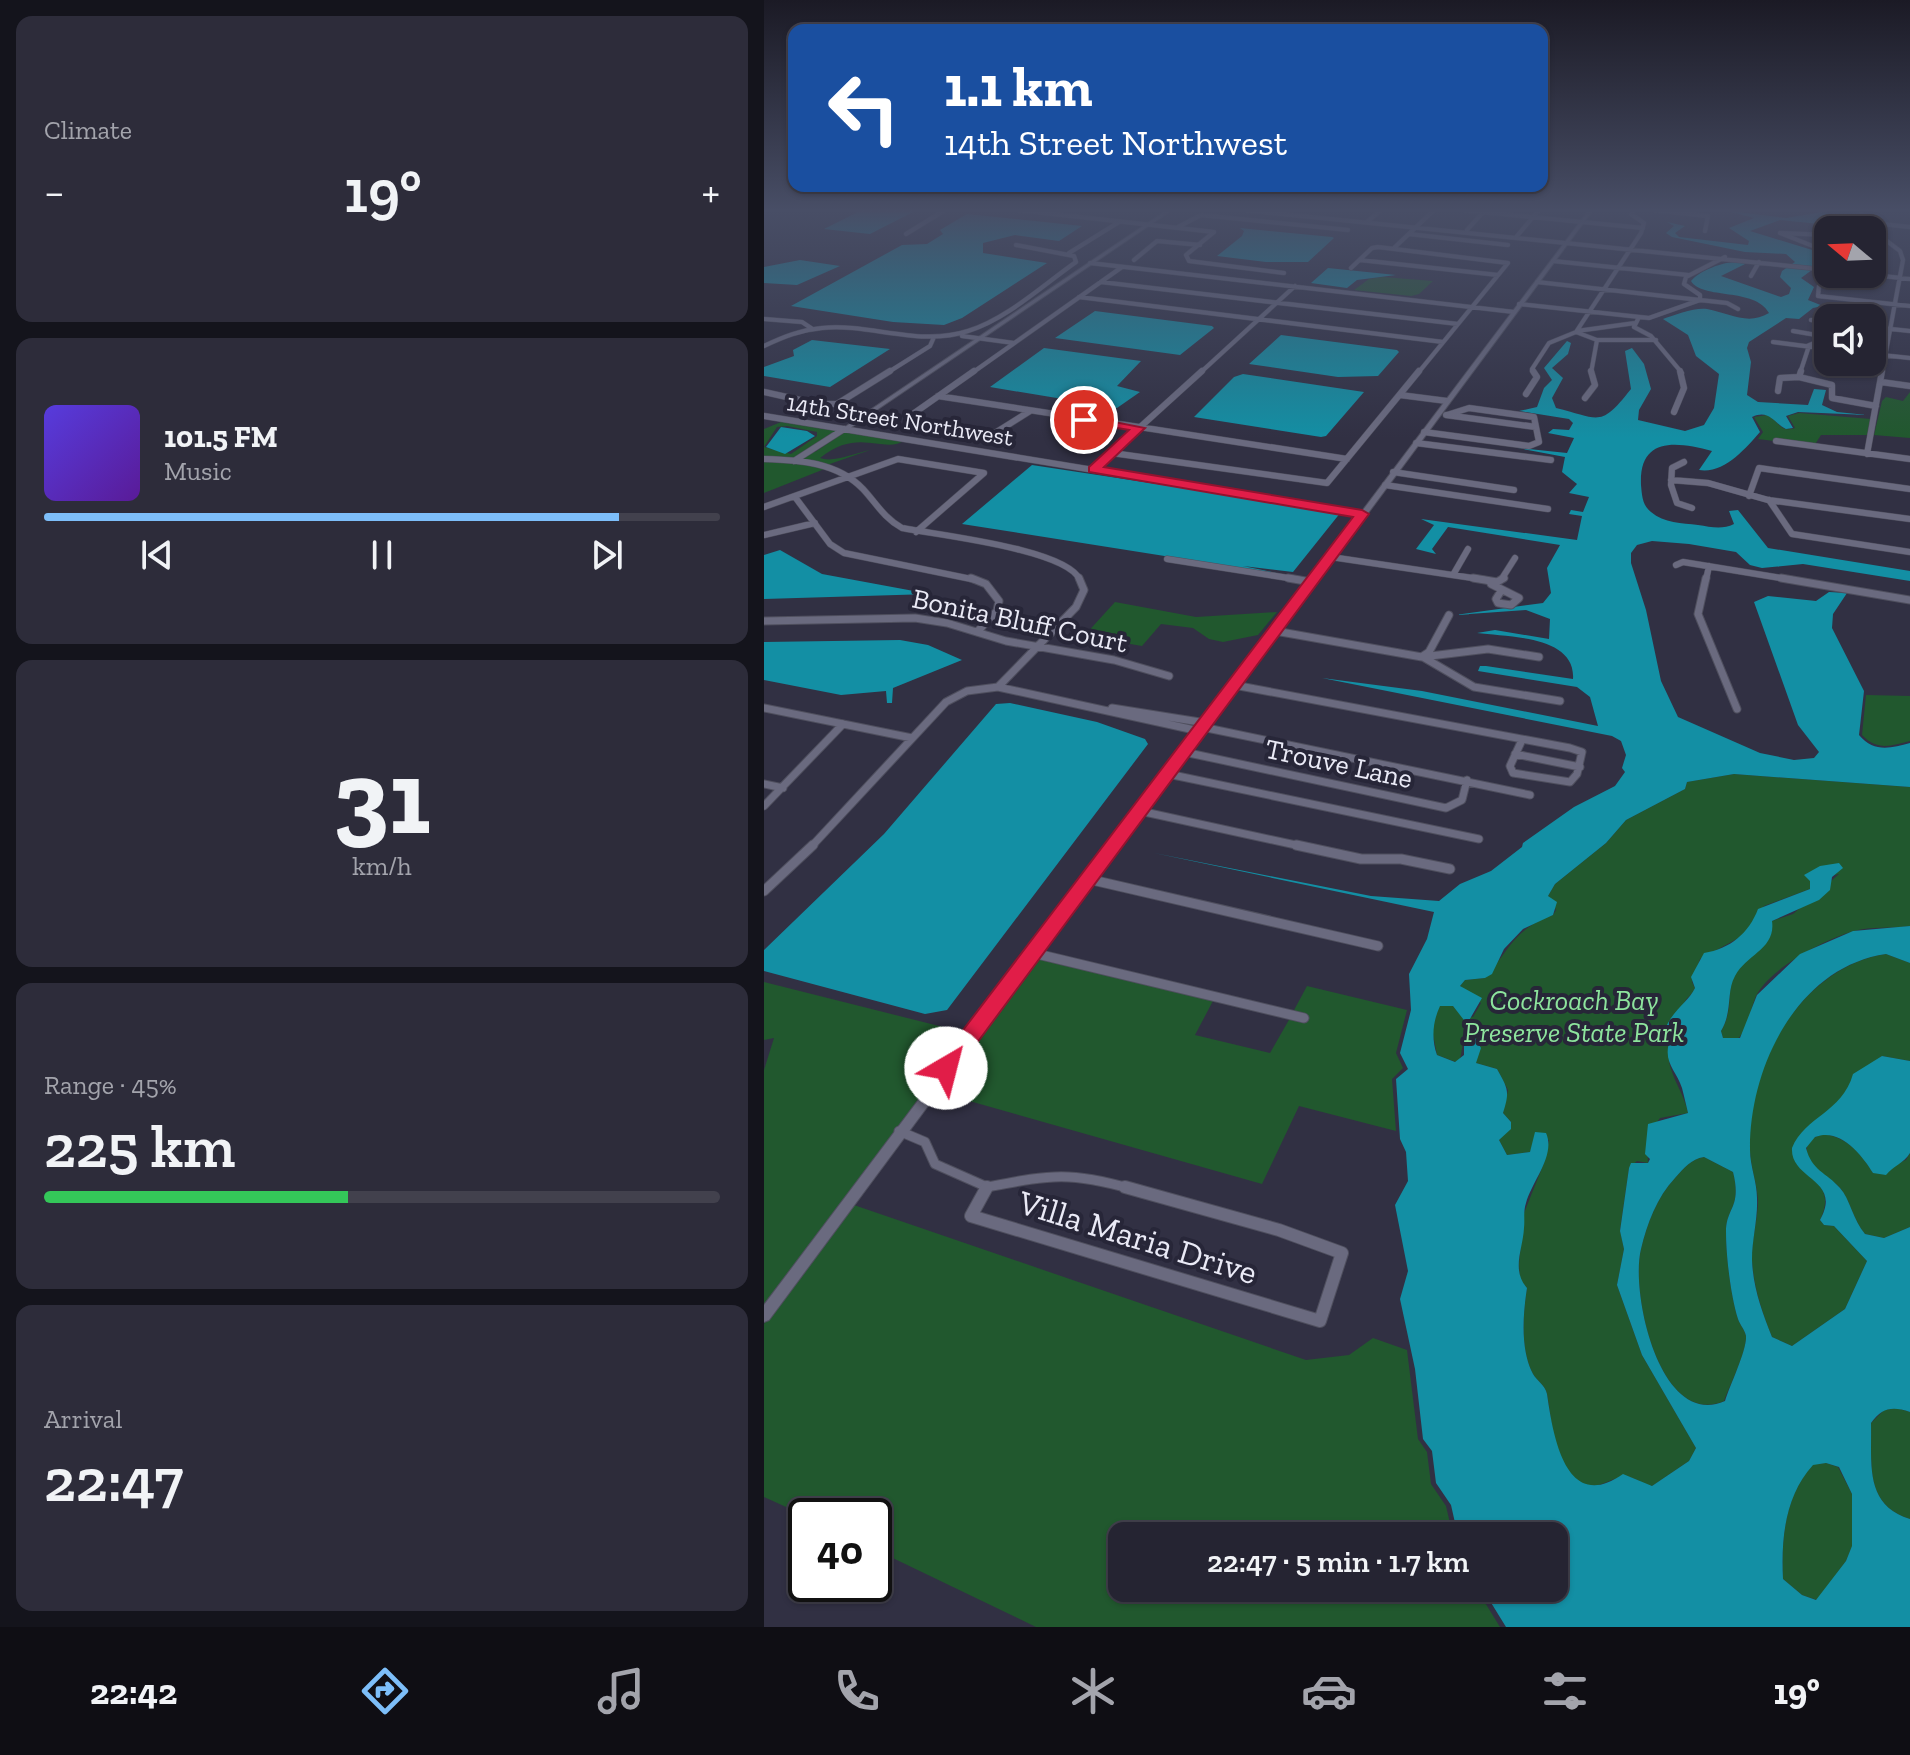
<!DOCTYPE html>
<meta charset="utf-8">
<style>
:root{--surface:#252432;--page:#2d2c3a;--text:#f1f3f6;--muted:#a3a4ac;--line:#42414d;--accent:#7dbef9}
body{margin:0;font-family:"Zilla Slab",serif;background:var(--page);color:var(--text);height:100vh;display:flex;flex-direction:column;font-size:30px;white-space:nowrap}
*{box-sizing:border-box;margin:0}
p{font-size:26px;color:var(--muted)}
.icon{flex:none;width:44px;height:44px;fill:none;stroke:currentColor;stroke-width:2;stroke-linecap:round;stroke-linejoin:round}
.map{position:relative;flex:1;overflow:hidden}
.sheet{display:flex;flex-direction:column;gap:16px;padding:16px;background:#14141c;width:764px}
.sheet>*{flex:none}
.banner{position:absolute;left:24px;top:24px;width:760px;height:168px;border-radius:16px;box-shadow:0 2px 6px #0004,0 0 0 2px var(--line);background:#1a4fa0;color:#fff;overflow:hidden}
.needle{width:52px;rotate:289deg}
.controls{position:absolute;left:1050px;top:216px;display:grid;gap:16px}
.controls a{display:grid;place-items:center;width:72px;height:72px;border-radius:16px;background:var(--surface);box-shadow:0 2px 6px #0004,0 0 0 2px var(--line);font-size:40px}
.speed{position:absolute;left:24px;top:1498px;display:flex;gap:16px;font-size:40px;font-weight:700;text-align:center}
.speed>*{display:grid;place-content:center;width:104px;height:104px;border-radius:50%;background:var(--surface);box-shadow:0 2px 6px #0004,0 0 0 2px var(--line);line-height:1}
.speed .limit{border:4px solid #111;border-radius:12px;background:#fff;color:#111}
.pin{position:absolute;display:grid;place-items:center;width:68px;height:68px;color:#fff;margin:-34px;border:4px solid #fff;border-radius:50%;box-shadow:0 2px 8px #0007}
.me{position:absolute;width:88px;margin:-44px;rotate:37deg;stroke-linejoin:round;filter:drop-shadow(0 0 6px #0008)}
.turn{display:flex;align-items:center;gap:28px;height:168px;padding:0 24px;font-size:36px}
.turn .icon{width:104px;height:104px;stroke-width:2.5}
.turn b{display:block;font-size:56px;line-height:68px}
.big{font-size:60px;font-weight:600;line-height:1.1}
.sheet .widget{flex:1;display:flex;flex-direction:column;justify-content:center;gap:12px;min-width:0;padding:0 28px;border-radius:16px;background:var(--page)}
.sheet .dial{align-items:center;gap:0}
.dial b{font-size:104px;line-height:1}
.song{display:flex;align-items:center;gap:24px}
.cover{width:96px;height:96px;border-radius:12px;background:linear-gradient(135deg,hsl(250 70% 55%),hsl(270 70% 35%))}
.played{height:8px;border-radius:4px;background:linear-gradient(90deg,var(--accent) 85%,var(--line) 85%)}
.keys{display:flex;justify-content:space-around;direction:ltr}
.heat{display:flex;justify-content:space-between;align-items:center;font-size:44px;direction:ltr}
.charge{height:12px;border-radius:6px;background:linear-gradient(90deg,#34c759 45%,var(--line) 0)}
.trip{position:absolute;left:344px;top:1522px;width:460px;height:80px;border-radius:16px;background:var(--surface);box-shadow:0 2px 6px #0004,0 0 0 2px var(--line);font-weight:600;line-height:80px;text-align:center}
.dock{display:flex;height:128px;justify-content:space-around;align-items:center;background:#0f0e14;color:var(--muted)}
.dock .icon{width:56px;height:56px}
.dock .selected{color:var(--accent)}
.dock b{font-size:36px;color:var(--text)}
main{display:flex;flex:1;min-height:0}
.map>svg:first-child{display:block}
.green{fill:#21582e;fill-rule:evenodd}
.water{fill:#138fa4;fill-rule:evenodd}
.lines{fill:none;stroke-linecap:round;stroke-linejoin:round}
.minor-far4-casing{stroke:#4f4f5e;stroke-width:5}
.minor-far3-casing{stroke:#4f4f5e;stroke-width:7}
.minor-far2-casing{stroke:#4f4f5e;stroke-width:9}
.minor-far1-casing{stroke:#4f4f5e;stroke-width:11}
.minor-casing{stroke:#4f4f5e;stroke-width:14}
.tertiary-casing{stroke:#4f4f5e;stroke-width:2}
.minor-far4{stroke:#6a6a7f;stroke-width:4}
.minor-far3{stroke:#6a6a7f;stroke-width:6}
.minor-far2{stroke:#6a6a7f;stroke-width:7}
.minor-far1{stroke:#6a6a7f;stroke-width:9}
.minor{stroke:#6a6a7f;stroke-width:12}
.tertiary{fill:#6a6a7f;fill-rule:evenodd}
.route{fill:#e11d48;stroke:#92132f;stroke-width:2}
.labels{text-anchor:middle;stroke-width:8;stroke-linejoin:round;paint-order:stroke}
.far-street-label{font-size:24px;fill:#eaeaf6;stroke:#272638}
.street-label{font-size:28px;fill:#eaeaf6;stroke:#272638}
.park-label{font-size:28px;font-style:italic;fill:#8de49d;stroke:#272638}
.near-street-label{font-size:34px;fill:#eaeaf6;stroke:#272638}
</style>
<main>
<section class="sheet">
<div class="widget"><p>Climate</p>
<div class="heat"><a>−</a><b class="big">19°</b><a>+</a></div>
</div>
<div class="widget">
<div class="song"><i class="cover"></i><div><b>101.5 FM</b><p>Music</p></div></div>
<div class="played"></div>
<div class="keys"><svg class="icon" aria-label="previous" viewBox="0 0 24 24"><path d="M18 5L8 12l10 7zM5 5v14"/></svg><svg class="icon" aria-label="pause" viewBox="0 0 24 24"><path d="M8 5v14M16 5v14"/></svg><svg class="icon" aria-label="next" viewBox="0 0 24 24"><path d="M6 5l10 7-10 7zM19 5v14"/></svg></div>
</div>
<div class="widget dial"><b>31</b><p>km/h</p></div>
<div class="widget"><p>Range · 45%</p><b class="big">225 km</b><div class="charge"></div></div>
<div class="widget"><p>Arrival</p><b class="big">22:47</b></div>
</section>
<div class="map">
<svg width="1146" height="1627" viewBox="0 0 1146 1627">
<rect width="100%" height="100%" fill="#313043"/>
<path class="green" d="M619 277 669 281 655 294 647 296 590 290 605 279Z
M1146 392V438L1110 435 1118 401 1122 397 1139 401Z
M1035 413 1107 419 1104 435H1057L1050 446 994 439 999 432 990 417 1003 415C1015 421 1016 433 1031 428L1024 416Z
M22 420 76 429 43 450 51 452 84 430 141 440C120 455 95 426 56 458 69 463 92 453 106 450L60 466 63 468 0 493V429ZM23 426 53 432V436L27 454 0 447 13 427Z
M351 602 432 617 513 612 494 635 459 642 445 639 429 628 397 624 378 646 320 636Z
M1102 695 1146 696V741C1127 746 1113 751 1098 735Z
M970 774 1146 787V926C1128 929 1107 926 1090 931 1061 939 1006 968 992 996 986 1009 984 1032 972 1040L959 1038 957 1031C970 1010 962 992 970 976 984 951 1002 957 1008 921L1029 914 1075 874 1046 881V889L1000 906 980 935 936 959 928 982 931 988C928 995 923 997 920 1003 911 1019 900 1050 907 1069 912 1085 921 1097 924 1113L896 1118 883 1136 884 1163 873 1161 865 1168 856 1230 860 1249 853 1285 878 1355 932 1448 925 1461 888 1486C880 1485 872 1478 865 1477 848 1474 837 1492 818 1483 789 1468 788 1420 783 1394 781 1385 773 1381 769 1374 756 1349 759 1314 763 1288L756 1280 755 1264 760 1213 780 1163 785 1140 770 1136 771 1144 766 1152 743 1155 735 1140 747 1122 739 1113 744 1090 733 1069 712 1063 699 1043 696 1060 692 1062 673 1055 668 1029 675 1006H689L697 1015 709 1017 717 1003 696 986 701 980 721 978C746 949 750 929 789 915L792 910 784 896 791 884 842 843 862 820 921 789 923 782Z
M1122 954 1146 963V1061L1118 1056 1087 1083V1089L1057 1118 1032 1162C1053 1182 1070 1191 1056 1220L1060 1225 1070 1226 1103 1261 1081 1309 1028 1346 1008 1337C998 1312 990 1288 988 1261 987 1241 994 1220 994 1200 993 1184 987 1168 986 1152 980 1070 1035 967 1122 954Z
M270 956 450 999 431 1035 506 1053 526 1018 543 1021 545 1016 529 1012 543 986 643 1010 632 1053 639 1068 628 1079 632 1131 535 1106 498 1184 170 1091Z
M0 982 203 1033 0 1308V1070L10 1038 0 1040Z
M1058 1134C1082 1136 1097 1153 1109 1173L1142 1160 1146 1153V1227L1120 1238 1101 1234C1090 1221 1087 1203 1077 1189 1064 1174 1034 1166 1045 1140Z
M940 1157 969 1172C978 1208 962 1207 962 1232 962 1256 967 1297 974 1319 976 1325 981 1330 982 1336 983 1351 966 1385 960 1401 896 1429 866 1293 877 1249 883 1224 893 1197 911 1178 920 1168 927 1159 940 1157Z
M87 1204 542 1360 585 1355 609 1338 643 1350 654 1439 663 1452 667 1484 682 1506 689 1536H358V1588H712L736 1627H272L110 1549V1516H42L0 1497V1324Z
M1133 1408 1146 1412V1519C1100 1505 1108 1464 1107 1423L1120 1410Z
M1062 1463 1074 1467 1088 1494V1547L1082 1561 1053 1600 1038 1595 1019 1579C1017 1538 1021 1496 1049 1464Z"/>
<path class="water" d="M98 210H153L106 234 60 229Z
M959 210 1022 218 1070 210 1063 212 1070 220 1066 225 1016 220 986 231 1058 253 1056 264 1037 278 1050 287 1044 300 1059 306 1049 308 1035 319 1022 318 985 342 983 348 987 362 983 395 994 402 1044 405 1050 389 1062 390 1058 405 1073 412 1103 415 1034 412 1022 416 1029 428 1022 429C1009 422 1005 409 988 417L996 432C981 449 960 474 935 470L948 451C913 442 875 436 877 485 878 495 878 505 887 512 900 523 918 523 934 525 947 527 958 530 970 524L965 511 974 510 1004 548 1146 571V581L1039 564 998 568 986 565 972 552 925 544 888 541 873 545 867 553V563L882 610 897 681 914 717 996 753 1030 760 1050 758 1055 752 1034 725 990 602 1004 596 1052 601 1065 592 1083 593 1069 614 1068 628 1100 691 1095 735C1110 753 1127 748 1146 743V787L970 774 923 782 921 789 862 820 842 843 791 884 784 896 793 902 789 915 759 929 740 949 728 974 721 978 701 980 696 986 718 998 703 1024 689 1006H676C669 1021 667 1038 673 1055L691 1062 700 1055V1038H711L717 1048 712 1063 733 1069C744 1089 746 1091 739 1113L747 1122V1129L735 1140 743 1155 766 1152 771 1132 782 1133C792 1155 768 1181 762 1203 759 1212 761 1219 760 1228 759 1249 747 1270 763 1288 759 1314 756 1349 769 1374 773 1381 781 1385 783 1394 789 1434 801 1515 859 1474L888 1486 925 1461 932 1448 878 1355 853 1285 860 1249 856 1231 865 1168 867 1163H884L886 1159 881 1154 884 1124 924 1113C922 1104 920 1096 918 1088 912 1069 897 1062 907 1037L902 1027C910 1009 925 1001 931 988L927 977 940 953C966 949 985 933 994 909L1046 889V881L1040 875 1056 866 1075 863 1079 868 1068 877 1066 890 1055 900 1008 921C1012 949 983 954 971 976 962 992 969 1011 957 1031L959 1038H976L993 995 1036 954 1089 931 1146 926V963L1122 954C1033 967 985 1068 986 1150 986 1166 993 1182 993 1198 994 1219 988 1239 988 1260 989 1287 998 1312 1008 1337L1028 1346 1081 1309 1103 1261 1070 1226 1060 1225 1056 1220C1079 1179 1026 1180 1028 1148 1041 1116 1078 1113 1089 1074L1118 1056 1146 1061V1153C1140 1163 1129 1166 1122 1175L1109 1173C1098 1155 1076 1127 1051 1137L1042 1148C1048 1171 1062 1172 1076 1188 1086 1199 1089 1220 1101 1234L1120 1238 1146 1227V1412C1128 1406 1118 1408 1107 1423 1108 1464 1100 1505 1146 1519V1627H742L718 1588H790V1536H694L687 1505 672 1483 668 1451 659 1439 651 1369 636 1299 644 1271 631 1205 644 1181 642 1152 636 1139 632 1079 644 1069 636 1053 647 1010 645 974 663 939 670 912 390 853 607 896 675 901 696 884 727 871 758 847 759 843 810 807 851 786 861 772 858 768 862 755 857 741 848 736 558 678 658 691 834 726 826 697 813 687 714 671 716 666H722L809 679C812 635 743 637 713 633L731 630 785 639 786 619 762 610 691 615 779 603 787 593 783 568 796 545 684 527 668 549 672 554 652 549 670 525 657 519 813 540 818 516 805 514 807 510 819 512 825 497 805 493 813 484 798 472 801 457 754 448 803 453 810 438 784 433 789 429 805 430 809 423 805 419 755 411 773 407 780 388 788 380 780 368 803 341 807 343 804 354 788 368 799 378 788 398 792 408C837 419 836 428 867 389L861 351 868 348 880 364 887 389 875 410 874 420 921 431 940 425 950 408 955 374 932 356 924 335 899 319C910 315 932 307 943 309 965 313 984 326 1005 313 991 287 938 300 927 281 937 269 968 258 983 263L957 276 1017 297 1025 294 1027 288 1016 277 1018 271 1031 262 1022 254 981 252 908 237 902 233 910 226 903 222 921 226 911 233 915 237 984 245 985 241 965 228 990 218ZM940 1157 969 1172C978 1208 962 1207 962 1232 962 1257 967 1297 974 1319 976 1325 981 1330 982 1336 983 1350 966 1385 961 1401 896 1430 866 1293 877 1249 883 1224 893 1197 911 1178 920 1168 927 1159 940 1157ZM1062 1463 1075 1467 1088 1494V1546L1082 1561 1052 1600 1038 1595 1019 1579C1017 1538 1021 1496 1049 1465Z
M203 214 318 226 295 241 251 235 219 243V253L283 263 198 318 180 325 129 322 27 306 138 245 163 244 179 234 176 230Z
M476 228 568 237 570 238 544 262H502L453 256 478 236 480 231Z
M36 260 76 266 33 285 0 283V267Z
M564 268 632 275 593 280 583 288 547 283Z
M331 311 448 326 450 328 416 355 291 338Z
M517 335 633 350 635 352 614 376 574 377 485 364Z
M48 340 126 349 66 387 0 376V367L30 356 29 350Z
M280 348 377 361 353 386 376 392 353 408 226 387Z
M479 374 600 392 562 436 557 437 430 417 470 377Z
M17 427 43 431 51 436 21 454 2 447Z
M268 465 577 512 529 572 479 566 527 576 198 524Z
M16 550 58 574 166 594 0 599V555Z
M136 640 164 645 198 660 129 688 128 703H123L122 691 77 695 0 680V642Z
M246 703 333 722 381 739 384 744 183 1010 161 1014 0 971V950L120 834 232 704Z"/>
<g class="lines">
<g class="minor-far4-casing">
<path id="minor-far4" d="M254 210 450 232 422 255 425 261 520 273
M480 210 1064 270
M698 210 879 228
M889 210 944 216 941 231
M985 210H993
M1097 210 1098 222 1136 251 1139 260 1118 373
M604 221 617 210
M1099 222 1146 227
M414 227 437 215 584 230
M703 230 721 210
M1016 233 1064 252
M1016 233 1064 235
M142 234 181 210
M645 234 744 245
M753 236 775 210
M630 248 670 210
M305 253 355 222
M370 260 393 241 436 245
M596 260 734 275
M789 261 924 275
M326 263 750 312
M587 268 608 248 614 247 744 263 654 373
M1065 274 1055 286 1054 296 1146 306
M1101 274 1146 279
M987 276 995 262
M337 282 694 324
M773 282 963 303 974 309
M315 297 679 342
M755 304 885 318 936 300V295L920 284 922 277 961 257
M0 319 38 322 47 328
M874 319 870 327 887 336 918 373
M1047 320 1064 322
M1108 327 1146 331
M813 331 871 323
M1029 331 1064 337 1043 346
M812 332 833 340H892
M198 336 250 343
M1009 342 1064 349
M0 346C19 337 36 330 58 328 106 323 155 347 204 331 243 319 279 285 312 262L310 256 252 245
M1108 354 1146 358
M123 373 166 346 170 337
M208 373 358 267
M436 373 531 286
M770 373 768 369 785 343 812 332 877 233 880 223 867 214 869 210
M827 373 833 340
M1036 373 1045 346"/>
</g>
<g class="minor-far3-casing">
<path id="minor-far3" d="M210 371 146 416 151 420 231 433 266 411
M1035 377 1037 371
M1117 382 1146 386
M1014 391 1016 378 1035 377 1068 385V398L1112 406
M0 392 54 404H73L126 371
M762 394 773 377 769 371
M636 395 683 401
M174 396 583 459
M821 398 831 385 827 371
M910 412 920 388 916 371
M682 415 772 427
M0 416 598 514
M660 432 765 446 775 442 770 417 705 408 683 415
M1012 441 1146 459
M652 443 787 460
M348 453 563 483 655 371
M1103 454 1118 371
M0 459C35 460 73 462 99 489 112 503 120 518 138 528 173 535 303 549 316 580
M30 461 80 429
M920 462 908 468 907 485 913 503 928 508
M330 469 438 371
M629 472 750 490
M907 480 944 483 1004 500 1146 519
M621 485 784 509
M985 496 995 468 1146 489
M31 497 66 544 80 553 212 580
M1005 500 1028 534 1146 552
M0 507 134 459 220 473 152 532
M0 535 51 523
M567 557 722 580
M403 559 537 580
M912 565 919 562 1029 580
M689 575 704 549
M737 580 751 558
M942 580 945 566"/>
</g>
<g class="minor-far2-casing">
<path id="minor-far2" d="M207 578 222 584 235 601 233 611 213 632
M524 578 547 582
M709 578 733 582 740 578
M942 578 934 614 973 709
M1017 578 1146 600
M727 584 755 598 747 605 734 603 732 599 737 591
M0 621 151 618 183 623 242 641 350 660 405 676
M511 631 658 657 724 649 775 657
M659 656 665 652 685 615
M659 657 710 687 796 701
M470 685 806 748 818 752 813 774 806 782 749 773 746 766 758 740
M234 687 312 607 320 590 315 578
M0 708 148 738
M348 708 442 723
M438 727 766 795
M420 752 682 808 698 800 703 780
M751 754 816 767
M404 774 715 839
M0 784 19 788
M0 806 79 724
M376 811 541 847
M47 847 182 702 203 691 234 687 435 731"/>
</g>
<g class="minor-far1-casing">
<path id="minor-far1" d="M532 845 597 859H637L686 869
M324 879 614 946
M0 891 49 845
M269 953 540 1018
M135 1131 161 1142 171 1164 223 1187
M223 1187C287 1175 304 1171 368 1189"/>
</g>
<g class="minor-casing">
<path id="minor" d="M223 1187 207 1216 556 1321 578 1253 515 1230 361 1187"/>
</g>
<g class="tertiary-casing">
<path id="tertiary" d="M403 210H408L83 430 78 429Z
M825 210H829L5 1320 0 1322V1305Z"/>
</g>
<use href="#minor-far4" class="minor-far4"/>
<use href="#minor-far3" class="minor-far3"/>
<use href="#minor-far2" class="minor-far2"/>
<use href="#minor-far1" class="minor-far1"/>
<use href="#minor" class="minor"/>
<use href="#tertiary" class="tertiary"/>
</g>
<linearGradient id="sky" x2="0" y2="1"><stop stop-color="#1b1a25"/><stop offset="0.48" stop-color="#484e66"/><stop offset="1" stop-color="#484e66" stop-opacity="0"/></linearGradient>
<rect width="1146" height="438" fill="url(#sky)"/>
<path class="route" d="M320 416 381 428 340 467 598 510 605 514 190 1074 182 1077 171 1068 174 1063 589 517 325 472V467L365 430 316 422V417Z"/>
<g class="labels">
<g class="far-street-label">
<text transform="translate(136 420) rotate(9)" y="8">14th Street Northwest</text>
</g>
<g class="street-label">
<text transform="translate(256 620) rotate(12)" y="10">Bonita Bluff Court</text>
<text transform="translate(575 763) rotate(12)" y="10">Trouve Lane</text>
</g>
<g class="park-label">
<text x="810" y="1010">Cockroach Bay<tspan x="810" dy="32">Preserve State Park</tspan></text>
</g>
<g class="near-street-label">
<text transform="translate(374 1237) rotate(17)" y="12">Villa Maria Drive</text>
</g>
</g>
</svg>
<div class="controls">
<a><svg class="needle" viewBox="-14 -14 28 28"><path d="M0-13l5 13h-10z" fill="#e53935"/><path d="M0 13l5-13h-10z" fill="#a3a4ac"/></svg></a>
<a><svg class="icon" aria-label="sound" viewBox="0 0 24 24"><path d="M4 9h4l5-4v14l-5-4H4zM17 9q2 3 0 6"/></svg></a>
</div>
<div class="speed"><div class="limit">40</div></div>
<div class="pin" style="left:320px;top:420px;background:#d93025"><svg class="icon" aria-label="arrive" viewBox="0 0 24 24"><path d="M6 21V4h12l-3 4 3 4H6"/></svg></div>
<svg class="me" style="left:182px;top:1068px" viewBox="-20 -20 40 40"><circle r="19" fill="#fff"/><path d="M0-13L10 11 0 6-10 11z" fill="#e11d48"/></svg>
<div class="trip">22:47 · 5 min · 1.7 km</div>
<div class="banner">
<div class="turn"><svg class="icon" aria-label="left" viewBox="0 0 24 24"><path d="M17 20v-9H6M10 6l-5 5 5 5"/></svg><div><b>1.1 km</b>14th Street Northwest</div></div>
</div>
</div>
</main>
<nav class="dock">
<b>22:42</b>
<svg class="icon selected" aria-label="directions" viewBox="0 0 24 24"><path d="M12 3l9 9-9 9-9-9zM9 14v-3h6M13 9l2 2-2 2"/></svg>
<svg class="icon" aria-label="music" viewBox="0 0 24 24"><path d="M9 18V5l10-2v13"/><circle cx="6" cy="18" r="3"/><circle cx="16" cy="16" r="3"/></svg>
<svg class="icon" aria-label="phone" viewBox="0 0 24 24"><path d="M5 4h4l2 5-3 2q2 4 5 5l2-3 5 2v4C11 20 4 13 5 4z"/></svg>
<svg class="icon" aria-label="climate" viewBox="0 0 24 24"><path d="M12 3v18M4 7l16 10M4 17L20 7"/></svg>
<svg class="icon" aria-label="car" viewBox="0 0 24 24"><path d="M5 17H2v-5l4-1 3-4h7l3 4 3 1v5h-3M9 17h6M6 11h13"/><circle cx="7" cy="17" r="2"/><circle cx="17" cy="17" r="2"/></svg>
<svg class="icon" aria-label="filters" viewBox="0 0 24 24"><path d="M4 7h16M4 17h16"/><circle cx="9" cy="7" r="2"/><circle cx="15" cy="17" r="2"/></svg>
<b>19°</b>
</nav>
